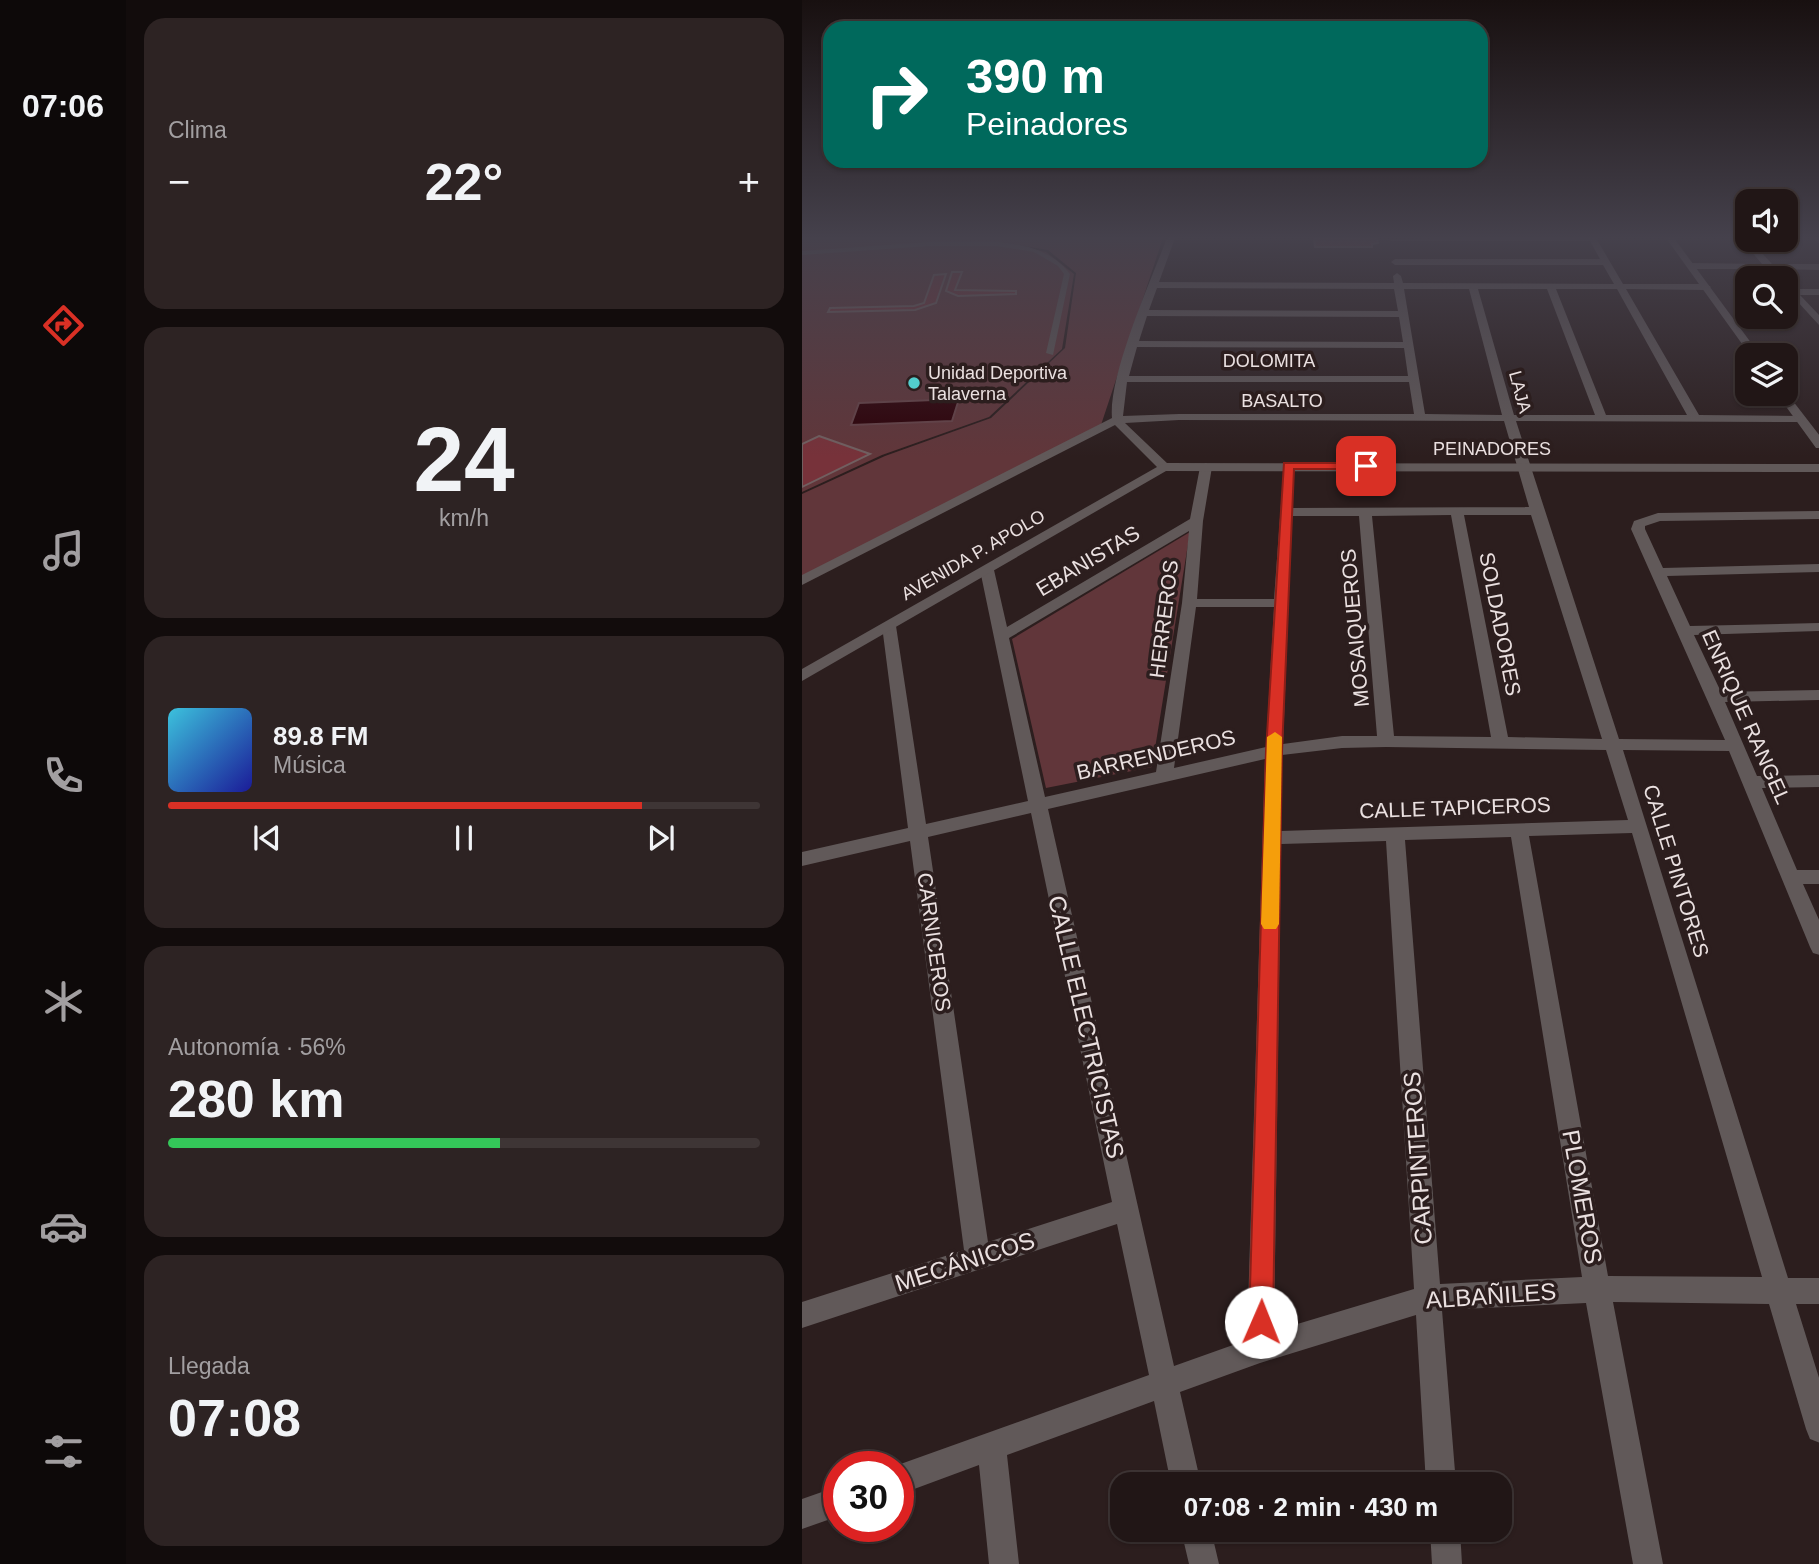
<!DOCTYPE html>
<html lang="es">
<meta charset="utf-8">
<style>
:root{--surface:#211616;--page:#2d2323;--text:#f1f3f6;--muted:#a29fa1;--line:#3e3535;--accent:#d93025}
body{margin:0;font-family:Helvetica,sans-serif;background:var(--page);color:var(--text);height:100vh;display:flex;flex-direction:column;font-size:26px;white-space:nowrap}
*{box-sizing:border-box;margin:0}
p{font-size:23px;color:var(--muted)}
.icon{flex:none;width:38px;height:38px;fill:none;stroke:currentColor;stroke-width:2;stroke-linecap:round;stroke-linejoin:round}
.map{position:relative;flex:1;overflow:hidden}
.details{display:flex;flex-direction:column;gap:18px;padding:18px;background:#120c0c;width:676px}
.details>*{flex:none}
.hud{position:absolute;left:21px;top:21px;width:665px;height:147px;border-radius:21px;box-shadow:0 2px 5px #0004,0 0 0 2px var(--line);background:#00695c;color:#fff;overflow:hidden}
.controls{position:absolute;left:933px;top:189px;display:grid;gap:14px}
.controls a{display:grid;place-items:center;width:63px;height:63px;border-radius:14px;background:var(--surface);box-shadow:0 2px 5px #0004,0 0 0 2px var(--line);font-size:35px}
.speed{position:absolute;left:21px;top:1451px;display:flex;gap:14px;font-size:35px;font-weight:700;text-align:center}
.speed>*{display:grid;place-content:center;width:91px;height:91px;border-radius:50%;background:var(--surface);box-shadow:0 2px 5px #0004,0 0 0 2px var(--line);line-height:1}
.speed .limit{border:10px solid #d22;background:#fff;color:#111}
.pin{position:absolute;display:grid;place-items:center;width:60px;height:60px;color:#fff;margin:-30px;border-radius:14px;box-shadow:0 4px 10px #0006}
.me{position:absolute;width:77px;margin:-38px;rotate:1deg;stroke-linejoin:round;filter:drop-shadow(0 0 5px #0008)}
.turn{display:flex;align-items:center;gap:24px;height:147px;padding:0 28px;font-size:32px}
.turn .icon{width:91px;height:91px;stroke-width:2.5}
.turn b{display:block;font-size:49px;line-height:60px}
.big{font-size:52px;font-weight:700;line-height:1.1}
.details .card{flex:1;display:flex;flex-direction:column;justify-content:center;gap:10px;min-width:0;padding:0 24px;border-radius:21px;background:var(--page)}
.details .dial{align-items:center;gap:0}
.dial b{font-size:91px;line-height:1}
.song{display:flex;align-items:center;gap:21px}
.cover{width:84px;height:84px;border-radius:10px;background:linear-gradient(135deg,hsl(190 70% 55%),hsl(240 70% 35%))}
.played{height:7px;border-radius:4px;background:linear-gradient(90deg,var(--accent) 80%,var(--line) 80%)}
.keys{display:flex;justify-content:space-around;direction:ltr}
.heat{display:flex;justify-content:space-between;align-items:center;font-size:38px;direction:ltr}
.charge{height:10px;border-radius:5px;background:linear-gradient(90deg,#34c759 56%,var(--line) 0)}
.trip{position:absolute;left:308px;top:1472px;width:402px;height:70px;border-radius:21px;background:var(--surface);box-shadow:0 2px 5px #0004,0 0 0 2px var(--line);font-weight:700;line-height:70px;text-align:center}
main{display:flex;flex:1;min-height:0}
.menu{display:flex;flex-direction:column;width:126px;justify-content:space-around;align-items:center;background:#0d0909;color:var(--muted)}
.menu .icon{width:49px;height:49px}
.menu .active{color:var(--accent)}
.menu b{font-size:32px;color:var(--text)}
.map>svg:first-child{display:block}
.green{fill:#61363a}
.water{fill:#2d0007;stroke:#664348;stroke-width:2}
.building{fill:#77323a;stroke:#715f60;stroke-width:2}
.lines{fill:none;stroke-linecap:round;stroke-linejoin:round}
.service{fill:#615959;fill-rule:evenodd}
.minor{fill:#615959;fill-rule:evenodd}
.tertiary{fill:#615959;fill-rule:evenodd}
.route{fill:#d93025;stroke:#8d1f18;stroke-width:2}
.slow{fill:#f59e0b}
.poi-dot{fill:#52cdcd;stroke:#2c1e1e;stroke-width:2.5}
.labels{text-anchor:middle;stroke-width:7;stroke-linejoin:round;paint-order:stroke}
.far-street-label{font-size:18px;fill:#eae0e0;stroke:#2c1e1e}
.far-poi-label{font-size:18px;fill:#eae0e0;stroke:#2c1e1e;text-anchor:start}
.street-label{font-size:21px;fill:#eae0e0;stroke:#2c1e1e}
.near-street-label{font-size:24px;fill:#eae0e0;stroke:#2c1e1e}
</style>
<main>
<nav class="menu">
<b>07:06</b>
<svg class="icon active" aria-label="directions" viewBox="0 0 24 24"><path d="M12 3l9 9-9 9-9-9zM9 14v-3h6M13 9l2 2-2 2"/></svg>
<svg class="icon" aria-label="music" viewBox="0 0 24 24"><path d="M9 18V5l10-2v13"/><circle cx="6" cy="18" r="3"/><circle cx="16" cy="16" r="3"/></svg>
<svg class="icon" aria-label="phone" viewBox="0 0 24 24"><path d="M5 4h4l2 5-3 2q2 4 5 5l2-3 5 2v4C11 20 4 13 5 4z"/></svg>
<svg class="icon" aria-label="climate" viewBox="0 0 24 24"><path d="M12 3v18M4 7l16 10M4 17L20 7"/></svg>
<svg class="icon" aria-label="car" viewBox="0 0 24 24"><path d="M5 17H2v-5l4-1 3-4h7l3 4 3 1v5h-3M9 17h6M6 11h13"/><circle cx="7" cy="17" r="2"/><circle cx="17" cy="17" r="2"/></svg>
<svg class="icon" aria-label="filters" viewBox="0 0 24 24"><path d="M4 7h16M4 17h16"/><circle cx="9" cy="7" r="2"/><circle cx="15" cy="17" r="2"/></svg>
</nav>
<section class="details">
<div class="card"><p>Clima</p>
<div class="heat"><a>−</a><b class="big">22°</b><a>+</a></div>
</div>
<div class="card dial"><b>24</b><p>km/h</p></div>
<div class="card">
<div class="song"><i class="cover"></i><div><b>89.8 FM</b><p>Música</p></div></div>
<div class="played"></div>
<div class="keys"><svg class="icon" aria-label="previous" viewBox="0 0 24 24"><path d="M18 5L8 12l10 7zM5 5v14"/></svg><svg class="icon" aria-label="pause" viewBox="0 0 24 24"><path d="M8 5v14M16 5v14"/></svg><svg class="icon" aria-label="next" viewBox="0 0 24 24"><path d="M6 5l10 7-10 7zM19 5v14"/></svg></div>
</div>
<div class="card"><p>Autonomía · 56%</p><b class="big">280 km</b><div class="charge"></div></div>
<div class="card"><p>Llegada</p><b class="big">07:08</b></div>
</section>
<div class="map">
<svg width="1018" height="1564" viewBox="0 0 1018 1564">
<rect width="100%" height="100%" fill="#2c1e1e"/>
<path class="green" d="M0 238H361L299 425 0 578V494L83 456 189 418 263 348 274 273 246 250 200 242 244 252 272 274 260 349 187 417 80 455 0 492Z
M388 532 350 767 244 788 210 639Z"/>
<path class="water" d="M157 399 150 421 49 425 57 403Z"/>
<path class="building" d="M512 238H575L576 243 570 244V247H513Z
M150 272H160L153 290 214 291V294L156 296 144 291Z
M144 274 134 303 113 310 26 312 28 308 112 306 122 303 132 275Z
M17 436 68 454 0 487V444Z"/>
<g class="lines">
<path class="service" d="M127 242C172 242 237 233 268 274L251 355 244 353 262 274 256 266 232 252 195 246H127L0 255V251Z"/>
<path class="minor" d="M365 238H373L357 282 592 283 591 276 595 273 599 276 601 283 812 284 801 265H593L589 262 593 259H798L788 241H589L585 239 794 238 821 284H904L909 287 904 290 824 289 897 415 998 416 1004 419 998 422 714 421 817 739 923 740 829 529 832 521 856 513 1018 511V519L858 521 843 526V529L861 568 1018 564V572L865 576 888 626 1018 623V631L892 635 919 692 1018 690V700L923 702 955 776 1018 775V787L960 788 995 870H1018V884H1001L1018 922V955L1011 953 1008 947 927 751 821 750 986 1278H1018V1304H994L1018 1381V1443L1008 1439 1004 1429 967 1304 811 1302 861 1564H831L784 1303 640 1310 654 1484H624L614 1315 458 1363 378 1392 399 1484H369L352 1401 205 1455 217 1564H187L177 1465 96 1495V1466H93L347 1375 315 1224 0 1328V1302L162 1250 108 841 0 866V852L106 828 80 626 82 623H92L94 626 124 824 226 801 178 570 180 567H190L192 570 205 627 388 519 398 467 404 463 410 467 401 521 395 599H472L482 463 492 466 490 508 727 507 702 421 377 420 323 423 366 464V470H358L313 425 0 585V575L310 418C306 376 349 280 365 238ZM355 288 592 289 596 311 347 310ZM602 289H667L700 415 623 414ZM676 289H745L793 415H712ZM754 289H815L885 415H804ZM345 316 597 317 601 342 337 341ZM335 347 602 348 606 376H327ZM325 382H607L612 414H377L321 416ZM649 515 689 737 592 736 570 516ZM662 515H729L800 739 706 737ZM490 516H557L575 736H540L481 744ZM387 531 380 603 354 772 243 797 207 638ZM394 607H472L464 747 372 768ZM584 747 804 750 826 820 479 831 480 755 540 748ZM463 759 445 1340 372 1366 246 809ZM229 813 310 1202 186 1242 126 837ZM830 833 960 1277 806 1276 727 836ZM709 837 780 1277 638 1284 603 840ZM584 841 612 1289 472 1331 479 844Z
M938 238 948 240 970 264H1018V270L975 269 977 273 973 276 965 269H889L885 266 889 263 960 264Z
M1009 238H1018V244Z
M984 281 994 289H1018V295H998L1018 316V326L984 289Z
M37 1486V1516L0 1529V1499Z
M379 1530H409L417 1564H387Z
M628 1530H658L660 1564H630Z"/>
<path class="tertiary" d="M864 238H872L958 355H948Z
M984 392 1018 436V448H1014L975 394Z
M362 463 1018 464V472L364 471 0 681V669Z"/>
</g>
<linearGradient id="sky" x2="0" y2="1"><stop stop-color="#181010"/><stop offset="0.52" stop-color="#45414c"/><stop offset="1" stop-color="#45414c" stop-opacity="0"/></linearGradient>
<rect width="1018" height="457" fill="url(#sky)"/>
<path class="route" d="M482 463H564L570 466 564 469H492L480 751 471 1322 467 1331 459 1335 450 1331 447 1322 464 751Z"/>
<path class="slow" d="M473 732 480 737 477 924 474 929H462L459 924 465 737Z"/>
<circle class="poi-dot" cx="112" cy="383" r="7"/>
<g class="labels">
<g class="far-street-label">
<text x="467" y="367">DOLOMITA</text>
<text transform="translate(718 392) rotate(75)" y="6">LAJA</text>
<text x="480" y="407">BASALTO</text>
<text x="690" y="455">PEINADORES</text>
<text transform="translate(171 555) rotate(-30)" y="6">AVENIDA P. APOLO</text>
</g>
<g class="far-poi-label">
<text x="126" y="379">Unidad Deportiva<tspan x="126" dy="21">Talaverna</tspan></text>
</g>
<g class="street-label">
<text transform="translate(286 561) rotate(-31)" y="7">EBANISTAS</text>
<text transform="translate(362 619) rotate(-83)" y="7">HERREROS</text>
<text transform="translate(698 624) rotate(79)" y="7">SOLDADORES</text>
<text transform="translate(553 628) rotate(-95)" y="7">MOSAIQUEROS</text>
<text transform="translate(944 717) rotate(66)" y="7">ENRIQUE RANGEL</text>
<text transform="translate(354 755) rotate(-13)" y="7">BARRENDEROS</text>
<text transform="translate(653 808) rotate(-2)" y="7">CALLE TAPICEROS</text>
<text transform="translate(874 871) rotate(73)" y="7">CALLE PINTORES</text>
<text transform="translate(132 942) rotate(82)" y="7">CARNICEROS</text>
</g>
<g class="near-street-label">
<text transform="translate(284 1027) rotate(77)" y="8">CALLE ELECTRICISTAS</text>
<text transform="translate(616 1158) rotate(-94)" y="8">CARPINTEROS</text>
<text transform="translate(780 1197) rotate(80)" y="8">PLOMEROS</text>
<text transform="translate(163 1262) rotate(-18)" y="8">MECÁNICOS</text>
<text transform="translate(689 1296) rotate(-4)" y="8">ALBAÑILES</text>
</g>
</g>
</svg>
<div class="controls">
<a><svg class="icon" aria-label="sound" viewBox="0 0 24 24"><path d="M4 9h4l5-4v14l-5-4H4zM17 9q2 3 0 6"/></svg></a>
<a><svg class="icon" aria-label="search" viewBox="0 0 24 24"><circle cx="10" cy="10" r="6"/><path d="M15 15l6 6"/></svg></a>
<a><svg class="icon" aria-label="layers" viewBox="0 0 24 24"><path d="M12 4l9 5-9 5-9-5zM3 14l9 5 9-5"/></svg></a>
</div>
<div class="speed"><div class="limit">30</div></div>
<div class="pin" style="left:564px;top:466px;background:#d93025"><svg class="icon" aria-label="arrive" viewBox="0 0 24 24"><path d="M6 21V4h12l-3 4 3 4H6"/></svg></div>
<svg class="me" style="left:459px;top:1322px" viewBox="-20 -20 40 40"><circle r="19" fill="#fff"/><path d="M0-13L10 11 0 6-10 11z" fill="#d93025"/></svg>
<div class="trip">07:08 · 2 min · 430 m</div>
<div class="hud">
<div class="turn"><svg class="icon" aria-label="right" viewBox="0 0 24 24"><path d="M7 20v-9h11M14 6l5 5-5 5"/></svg><div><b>390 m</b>Peinadores</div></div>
</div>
</div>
</main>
